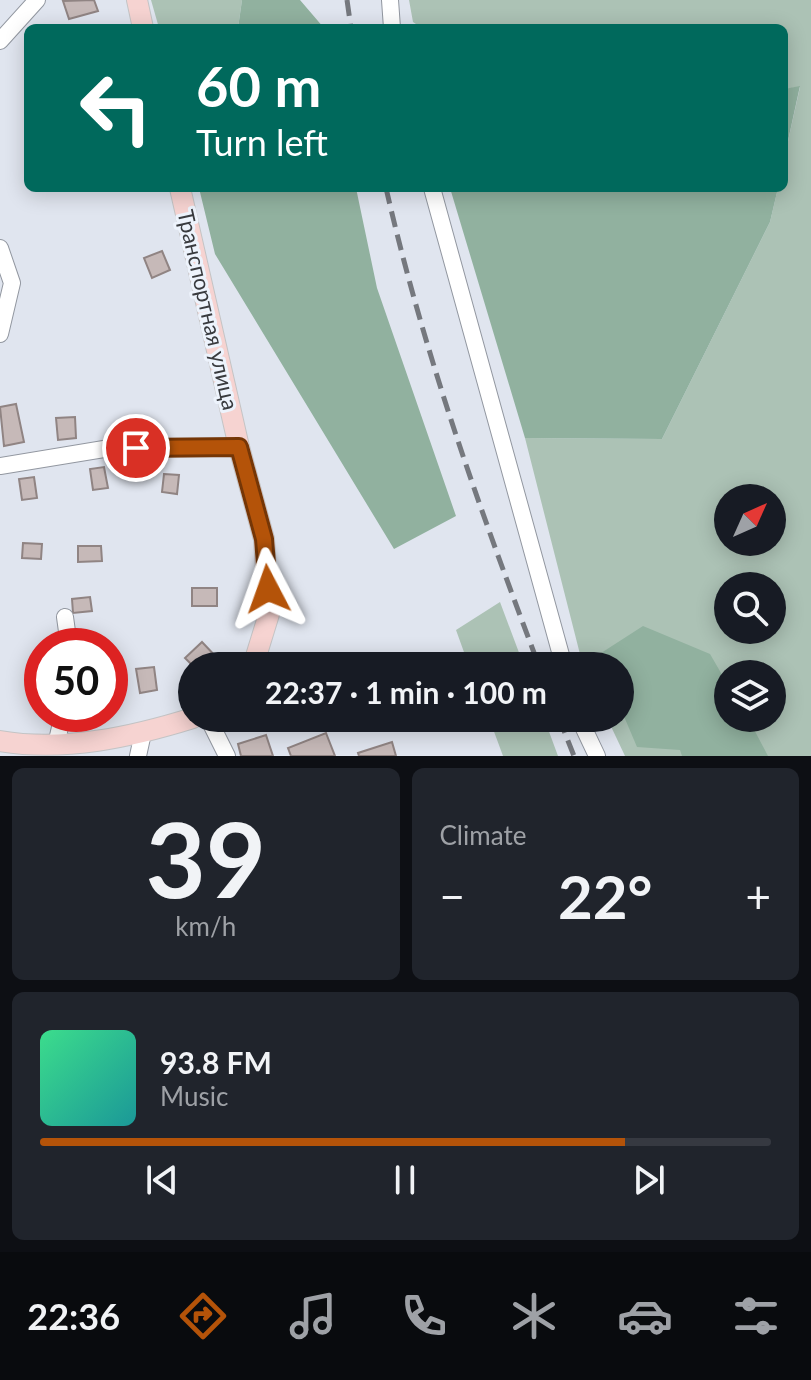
<!DOCTYPE html>
<meta charset="utf-8">
<style>
body{margin:0;font-family:Lato,sans-serif;background:#20242c;color:#f1f3f6;height:100vh;display:flex;flex-direction:column;font-size:30px;white-space:nowrap}
*{box-sizing:border-box;margin:0}
p{font-size:26px;color:#9ea1a6}
.icon{flex:none;width:44px;height:44px;fill:none;stroke:currentColor;stroke-width:2;stroke-linecap:round;stroke-linejoin:round}
.map{position:relative;height:756px;overflow:hidden}
.drawer{display:flex;flex-direction:column;gap:12px;padding:12px;background:#0d0f14;flex:1}
.drawer>*{flex:none}
.top-card{position:absolute;left:24px;top:24px;width:764px;height:168px;border-radius:12px;box-shadow:0 4px 20px #0003;background:#00695c;color:#fff;overflow:hidden}
.needle{width:52px;rotate:45deg}
.tools{position:absolute;left:714px;top:484px;display:grid;gap:16px}
.tools a{display:grid;place-items:center;width:72px;height:72px;border-radius:50%;background:#171b24;box-shadow:0 4px 20px #0003;font-size:40px}
.speed{position:absolute;left:24px;top:628px;display:flex;gap:16px;font-size:40px;font-weight:700;text-align:center}
.speed>*{display:grid;place-content:center;width:104px;height:104px;border-radius:50%;background:#171b24;box-shadow:0 4px 20px #0003;line-height:1}
.speed .limit{border:12px solid #d22;background:#fff;color:#111}
.pin{position:absolute;display:grid;place-items:center;width:68px;height:68px;color:#fff;margin:-34px;border:4px solid #fff;border-radius:50%;box-shadow:0 2px 8px #0007}
.me{position:absolute;width:88px;margin:-44px;rotate:356deg;stroke-linejoin:round;filter:drop-shadow(0 0 6px #0008)}
.turn{display:flex;align-items:center;gap:28px;height:168px;padding:0 40px;font-size:36px}
.turn .icon{width:104px;height:104px;stroke-width:2.5}
.turn b{display:block;font-size:56px;line-height:68px}
.big{font-size:60px;font-weight:700;line-height:1.1}
.drawer .widget{flex:1;display:flex;flex-direction:column;justify-content:center;gap:12px;min-width:0;padding:0 28px;border-radius:12px;background:#20242c}
.drawer .dial{align-items:center;gap:0}
.dial b{font-size:104px;line-height:1}
.song{display:flex;align-items:center;gap:24px}
.cover{width:96px;height:96px;border-radius:12px;background:linear-gradient(135deg,hsl(150 70% 55%),hsl(180 70% 35%))}
.played{height:8px;border-radius:4px;background:linear-gradient(90deg,#b45309 80%,#363941 80%)}
.keys{display:flex;justify-content:space-around;direction:ltr}
.heat{display:flex;justify-content:space-between;align-items:center;font-size:44px;direction:ltr}
.drawer .tiles{flex:1;display:grid;gap:12px;grid-template-columns:1fr 1fr}
.widget:last-child{grid-column:span 2}
.trip{position:absolute;left:178px;top:652px;width:456px;height:80px;border-radius:40px;background:#171b24;box-shadow:0 4px 20px #0003;font-weight:700;line-height:80px;text-align:center}
.tab-bar{display:flex;height:128px;justify-content:space-around;align-items:center;background:#090b0e;color:#9ea1a6}
.tab-bar .icon{width:56px;height:56px}
.tab-bar .current{color:#b45309}
.tab-bar b{font-size:36px;color:#f1f3f6}
.map>svg:first-child{display:block}
.green{fill:#acc2b5;fill-rule:evenodd}
.forest{fill:#91b19f}
.building{fill:#c6b9b8;stroke:#908483;stroke-width:2}
.lines{fill:none;stroke-linecap:round;stroke-linejoin:round}
.minor-casing{stroke:#9297a0;stroke-width:18}
.major-casing{stroke:#c4c4c5;stroke-width:22}
.minor{stroke:#fff;stroke-width:16}
.major{stroke:#f6d3d1;stroke-width:20}
.rail{stroke:#75787e;stroke-width:5;stroke-dasharray:16 8;stroke-linecap:butt}
.route-casing{stroke:#753606;stroke-width:20}
.route{stroke:#b45309;stroke-width:14}
.labels{text-anchor:middle;stroke-width:6;stroke-linejoin:round;paint-order:stroke}
.street-label{font-size:22px;fill:#393b3f;stroke:#edf3fc}
</style>
<div class="map">
<svg width="811" height="756" viewBox="0 0 811 756">
<rect width="100%" height="100%" fill="#e0e5ef"/>
<path class="green" d="M151 0H242L238 28H159Z
M409 0H811V756H625L607 718H620V666H583L525 438 662 439 770 222 778 188H784V159L800 87 784 89V28H422L413 22ZM728 498H772V542H728ZM728 586H772V630H728ZM728 674H772V718H728Z
M500 602 524 666H469L456 630Z
M489 718H544L558 756H503Z"/>
<path class="forest" d="M242 0H300L324 28H238Z
M800 86 784 159V89Z
M199 188H356L377 288 456 516 394 549 215 254Z
M450 188H778L770 222 662 439 525 438Z
M643 626 710 654 728 685V718H748L768 756H682L680 750 637 747 620 707V666H603L598 655Z"/>
<path class="building" d="M94 0 98 11 69 19 63 1Z
M162 251 170 270 152 278 144 258Z
M16 404 24 442 4 446 0 407Z
M75 417 76 438 58 440 56 418Z
M104 467 108 488 93 490 90 469Z
M164 474 179 475 177 494 162 492Z
M34 477 37 498 22 500 19 479Z
M23 543 42 544 41 559 22 558Z
M78 546H101L102 561 78 562Z
M192 588H217V606H192Z
M90 597 92 611 73 613 72 599Z
M202 642 220 661 215 666H193L185 658Z
M37 656 42 658V686L27 678Z
M154 667 157 690 140 693 136 669Z
M326 733 335 756H291L288 748Z
M266 735 273 756H241L238 744Z
M392 742 396 756H359L358 753Z"/>
<g class="lines">
<g class="minor-casing">
<path id="minor" d="M390 0 392 28
M0 41 37 0
M432 188 564 666
M0 248 12 283 0 334
M0 466 110 448 239 447
M65 617 69 646
M208 718 227 756
M579 718 597 756
M56 745 63 714
M138 756 143 733"/>
</g>
<g class="major-casing">
<path id="major" d="M137 0 143 28
M180 188 239 447 264 539 269 614 253 666
M0 741C64 752 132 737 193 718"/>
</g>
<use href="#minor" class="minor"/>
<use href="#major" class="major"/>
<path class="rail" d="M347 0 351 28
M386 188C424 354 479 507 539 666
M559 718 574 756"/>
</g>
<g class="lines">
<g class="route-casing">
<path id="route" d="M136 448 239 447 264 539 268 589"/>
</g>
<use href="#route" class="route"/>
</g>
<g class="labels">
<g class="street-label">
<text transform="translate(208 310) rotate(77)" y="8">Транспортная улица</text>
</g>
</g>
</svg>
<div class="tools">
<a><svg class="needle" viewBox="-14 -14 28 28"><path d="M0-13l5 13h-10z" fill="#e53935"/><path d="M0 13l5-13h-10z" fill="#9ea1a6"/></svg></a>
<a><svg class="icon" aria-label="search" viewBox="0 0 24 24"><circle cx="10" cy="10" r="6"/><path d="M15 15l6 6"/></svg></a>
<a><svg class="icon" aria-label="layers" viewBox="0 0 24 24"><path d="M12 4l9 5-9 5-9-5zM3 14l9 5 9-5"/></svg></a>
</div>
<div class="speed"><div class="limit">50</div></div>
<div class="pin" style="left:136px;top:448px;background:#d93025"><svg class="icon" aria-label="arrive" viewBox="0 0 24 24"><path d="M6 21V4h12l-3 4 3 4H6"/></svg></div>
<svg class="me" style="left:268px;top:589px" viewBox="-20 -20 40 40"><path d="M0-17L14 15 0 8-14 15z" fill="#b45309" stroke="#fff" stroke-width="4"/></svg>
<div class="trip">22:37 · 1 min · 100 m</div>
<div class="top-card">
<div class="turn"><svg class="icon" aria-label="left" viewBox="0 0 24 24"><path d="M17 20v-9H6M10 6l-5 5 5 5"/></svg><div><b>60 m</b>Turn left</div></div>
</div>
</div>
<section class="drawer">
<div class="tiles">
<div class="widget dial"><b>39</b><p>km/h</p></div>
<div class="widget"><p>Climate</p>
<div class="heat"><a>−</a><b class="big">22°</b><a>+</a></div>
</div>
<div class="widget">
<div class="song"><i class="cover"></i><div><b>93.8 FM</b><p>Music</p></div></div>
<div class="played"></div>
<div class="keys"><svg class="icon" aria-label="previous" viewBox="0 0 24 24"><path d="M18 5L8 12l10 7zM5 5v14"/></svg><svg class="icon" aria-label="pause" viewBox="0 0 24 24"><path d="M8 5v14M16 5v14"/></svg><svg class="icon" aria-label="next" viewBox="0 0 24 24"><path d="M6 5l10 7-10 7zM19 5v14"/></svg></div>
</div>
</div>
</section>
<nav class="tab-bar">
<b>22:36</b>
<svg class="icon current" aria-label="directions" viewBox="0 0 24 24"><path d="M12 3l9 9-9 9-9-9zM9 14v-3h6M13 9l2 2-2 2"/></svg>
<svg class="icon" aria-label="music" viewBox="0 0 24 24"><path d="M9 18V5l10-2v13"/><circle cx="6" cy="18" r="3"/><circle cx="16" cy="16" r="3"/></svg>
<svg class="icon" aria-label="phone" viewBox="0 0 24 24"><path d="M5 4h4l2 5-3 2q2 4 5 5l2-3 5 2v4C11 20 4 13 5 4z"/></svg>
<svg class="icon" aria-label="climate" viewBox="0 0 24 24"><path d="M12 3v18M4 7l16 10M4 17L20 7"/></svg>
<svg class="icon" aria-label="car" viewBox="0 0 24 24"><path d="M5 17H2v-5l4-1 3-4h7l3 4 3 1v5h-3M9 17h6M6 11h13"/><circle cx="7" cy="17" r="2"/><circle cx="17" cy="17" r="2"/></svg>
<svg class="icon" aria-label="filters" viewBox="0 0 24 24"><path d="M4 7h16M4 17h16"/><circle cx="9" cy="7" r="2"/><circle cx="15" cy="17" r="2"/></svg>
</nav>
